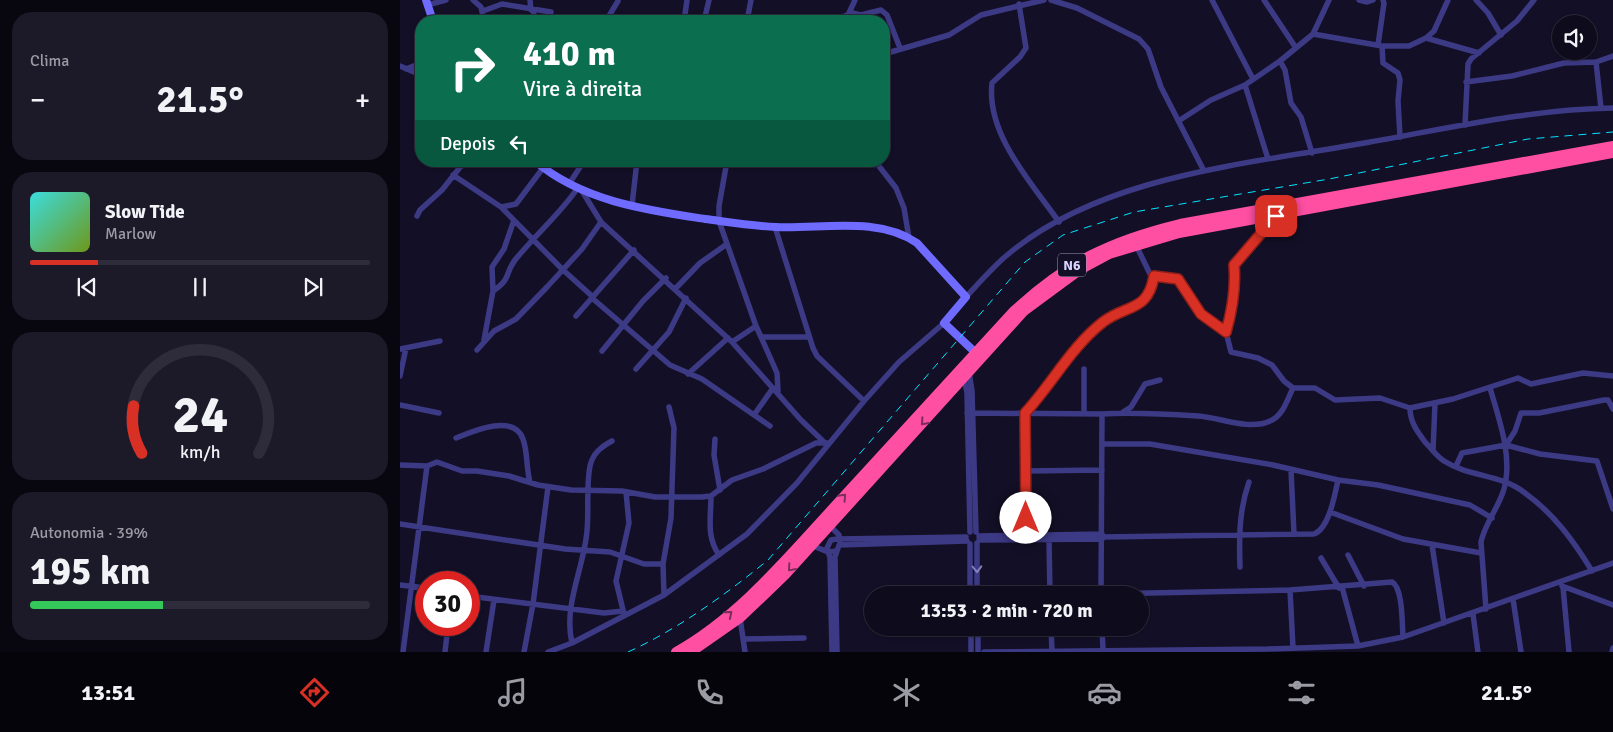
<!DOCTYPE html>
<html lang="pt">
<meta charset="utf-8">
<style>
body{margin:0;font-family:Signika,sans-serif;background:#1c1929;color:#f1f3f6;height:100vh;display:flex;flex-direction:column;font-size:19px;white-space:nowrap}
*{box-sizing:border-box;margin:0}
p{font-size:16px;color:#9b9ba3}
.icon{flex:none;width:28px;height:28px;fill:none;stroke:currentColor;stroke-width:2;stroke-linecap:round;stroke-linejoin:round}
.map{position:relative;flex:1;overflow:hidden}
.panel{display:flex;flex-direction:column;gap:12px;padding:12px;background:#08060f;width:400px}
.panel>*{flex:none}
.hud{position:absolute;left:15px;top:15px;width:475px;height:152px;border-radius:20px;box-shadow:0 1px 4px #0004,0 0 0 1px #2e2b3b;background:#0b6e4f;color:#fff;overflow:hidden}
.tools{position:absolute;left:1152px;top:15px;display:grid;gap:10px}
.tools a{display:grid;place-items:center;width:45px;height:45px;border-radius:50%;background:#0e0b1c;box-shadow:0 1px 4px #0004,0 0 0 1px #2e2b3b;font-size:25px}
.speed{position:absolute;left:15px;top:571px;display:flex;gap:10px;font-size:25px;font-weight:700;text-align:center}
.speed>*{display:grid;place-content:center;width:65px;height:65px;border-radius:50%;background:#0e0b1c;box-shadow:0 1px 4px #0004,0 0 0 1px #2e2b3b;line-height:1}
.speed .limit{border:8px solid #d22;background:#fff;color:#111}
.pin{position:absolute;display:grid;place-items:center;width:42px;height:42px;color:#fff;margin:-21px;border-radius:10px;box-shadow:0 2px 8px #0006}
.me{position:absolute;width:55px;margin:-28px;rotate:0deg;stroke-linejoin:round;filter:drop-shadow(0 0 4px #0008)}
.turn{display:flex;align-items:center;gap:18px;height:105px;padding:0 25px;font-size:22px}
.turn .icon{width:65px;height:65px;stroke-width:2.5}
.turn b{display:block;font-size:35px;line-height:42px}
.then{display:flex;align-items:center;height:48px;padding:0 25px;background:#0003;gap:10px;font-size:19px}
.big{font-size:38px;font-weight:700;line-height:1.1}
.panel .tile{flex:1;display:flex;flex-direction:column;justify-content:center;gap:8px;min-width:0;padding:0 18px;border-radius:20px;background:#1c1929}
.panel .dial{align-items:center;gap:0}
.dial svg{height:130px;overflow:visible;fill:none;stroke:#2e2b3b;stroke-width:7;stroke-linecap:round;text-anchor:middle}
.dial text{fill:#f1f3f6;stroke:none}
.song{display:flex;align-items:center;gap:15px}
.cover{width:60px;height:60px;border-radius:8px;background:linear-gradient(135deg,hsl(180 70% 55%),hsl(80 70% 35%))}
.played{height:5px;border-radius:2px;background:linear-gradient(90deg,#d93025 20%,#2e2b3b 20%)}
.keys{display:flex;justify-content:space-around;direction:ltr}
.heat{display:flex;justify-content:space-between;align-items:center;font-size:28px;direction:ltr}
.charge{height:8px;border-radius:4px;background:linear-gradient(90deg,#34c759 39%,#2e2b3b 0)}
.trip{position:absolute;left:464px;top:586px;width:285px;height:50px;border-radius:25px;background:#0e0b1c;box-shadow:0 1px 4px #0004,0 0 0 1px #2e2b3b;font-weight:700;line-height:50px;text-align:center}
.tab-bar{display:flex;height:80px;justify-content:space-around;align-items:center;background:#06040b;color:#9b9ba3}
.tab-bar .icon{width:35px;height:35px}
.tab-bar .selected{color:#d93025}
.tab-bar b{font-size:22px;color:#f1f3f6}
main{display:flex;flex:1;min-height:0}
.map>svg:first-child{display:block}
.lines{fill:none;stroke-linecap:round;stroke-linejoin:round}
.street{stroke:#3d3a85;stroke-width:5.5}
.secondary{stroke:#6f6bff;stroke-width:8}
.highway{stroke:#ff4fa3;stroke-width:10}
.rail{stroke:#00e5ff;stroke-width:1;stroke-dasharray:8 6;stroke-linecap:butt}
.oneway{stroke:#7d2c5e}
.oneway2{stroke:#837fbc}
.route-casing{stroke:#8d1f18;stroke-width:12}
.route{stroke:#d93025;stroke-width:9}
.labels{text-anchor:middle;stroke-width:5;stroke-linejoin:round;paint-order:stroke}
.shield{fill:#130f26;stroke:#9e99be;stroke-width:1}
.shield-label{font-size:14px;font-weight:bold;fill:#d9d4ff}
</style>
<main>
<section class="panel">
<div class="tile"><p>Clima</p>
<div class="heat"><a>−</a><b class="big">21.5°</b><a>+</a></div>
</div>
<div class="tile">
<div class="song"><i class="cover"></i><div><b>Slow Tide</b><p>Marlow</p></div></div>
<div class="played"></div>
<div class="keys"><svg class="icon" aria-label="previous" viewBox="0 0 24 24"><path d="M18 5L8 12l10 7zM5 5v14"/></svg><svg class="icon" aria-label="pause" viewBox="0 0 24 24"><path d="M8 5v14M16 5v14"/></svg><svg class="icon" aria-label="next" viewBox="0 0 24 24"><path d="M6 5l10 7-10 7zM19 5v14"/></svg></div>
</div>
<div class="tile dial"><svg viewBox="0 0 100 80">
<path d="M14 69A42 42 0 1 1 86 69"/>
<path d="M14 69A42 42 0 0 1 9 40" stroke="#d93025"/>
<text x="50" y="56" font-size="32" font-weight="700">24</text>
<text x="50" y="72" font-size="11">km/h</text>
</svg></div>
<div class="tile"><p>Autonomia · 39%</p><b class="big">195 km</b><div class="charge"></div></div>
</section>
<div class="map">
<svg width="1213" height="652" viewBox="0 0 1213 652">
<rect width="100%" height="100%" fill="#130f26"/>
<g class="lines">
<path class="street" d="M73 0 81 7 84 21
M130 0 131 10
M651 0 677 8 739 39 748 49 761 87 804 171
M812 0 853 79
M864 0 896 48
M959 0 967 2 973 0
M1076 0 1088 13 1101 35
M619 4 626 48 620 57 592 83C586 134 631 182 659 222
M27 5 46 0
M83 11 102 4 151 12
M449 13 455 0
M133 21 134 11
M206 21 218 1
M284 21 287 0
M304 21 309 0
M347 21 351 0
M397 21 442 17 452 13 461 15 481 10 487 15 500 48
M913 34 982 46H1009L1026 38 1034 31 1048 0
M1026 38 1079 53
M978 45 984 3 983 0
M982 46 983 63 998 73 1000 80 998 101 1000 137
M484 54 549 35 581 15 644 0
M880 61 885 70 891 103 901 117 912 153
M1196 62 1201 108
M0 66 21 75
M6 69 21 63
M1066 82 1112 76 1164 63 1196 62 1213 56
M780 120 811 100 845 85
M1065 125 1068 64 1071 59 1117 21 1134 0
M868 159 845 85 880 61 913 34 929 0
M327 161 319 206V221L356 326 361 337H408
M475 161 496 188 504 208 509 238
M53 175 101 207 162 269 193 297
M169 184 184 161
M182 191 201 222 332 342 401 420 424 442
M232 205 237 161
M101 207 116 204 143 168
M17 216 20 210 42 190 61 166 81 161
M375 227 413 348 417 356 464 401
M736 245 750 274 778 279 801 315 826 332 831 352 858 358 872 365 884 381 893 388H915L935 400 980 398 1010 408 1053 399 1118 378 1131 384 1183 373 1213 376
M276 288 300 263 327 244
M93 291C112 278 104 275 115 260 135 235 159 215 177 189
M566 297C579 283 592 268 606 256 702 174 851 164 970 142 1050 128 1132 109 1213 108
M192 298 270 365 302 379 370 426
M176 316 234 250
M826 332 833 300 834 265 876 217
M361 337 377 373 378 391
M84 340 93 291 92 267 104 249 114 220
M332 342 356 326
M0 349 40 341
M77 350 94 331 116 319 147 287 182 249 201 222
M202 351 243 301 266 278
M236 369 269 332 286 298
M684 369V413
M569 372 572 391 576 532
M288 374 328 338
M0 376 6 348
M564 378 567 393 570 532
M0 405 39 413
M1010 408C1010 422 1017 431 1025 442 1031 448 1037 457 1044 461 1069 477 1101 474 1125 493 1154 514 1173 540 1192 571
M723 412 731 407 745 384 760 380
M567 413 702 414 701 595
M702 414C734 412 766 414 798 416 819 417 849 431 870 421 883 416 887 400 893 388
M354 415 373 388
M56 438C73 431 114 413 123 439 128 453 126 468 130 482
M315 439 314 455 320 490
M702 444H750L873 465 938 480 978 485 1070 505 1092 518
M1106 445 1140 454 1197 461 1213 509
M1033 451 1035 403
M0 465 27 466 37 462 62 471H77L109 476 138 485 171 490 222 491 255 497H302L311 496 332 480 363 469 416 443H429
M1056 466 1062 453 1106 445 1115 431 1121 413H1139L1204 400H1208L1213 409
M891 470 894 534
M626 471 625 413C652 384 671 347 703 322 727 304 748 312 754 276
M311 496C311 518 306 536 319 555
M930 512 1003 539 1081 553
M0 524 165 549 210 552 244 564H263
M429 525 439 535 440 542
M626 534V471L702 470
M579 536 702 534
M702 537 914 534C929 529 935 494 938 480
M579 540 702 539
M649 540 650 595
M577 543V595
M570 544V595
M411 545 428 552 430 557 432 652
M1032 545 1044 623
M436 551 428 552 427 548 431 540 437 539 566 537
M948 555 964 586
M921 558 939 588
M840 567C839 538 839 510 849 482
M0 585 26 588
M1162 586 1213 605
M942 587 958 646
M1163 587 1169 652
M890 590 893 648
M701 594 890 590 992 582C1003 588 1002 624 1003 637
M264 595 263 564 271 518 274 428 269 407
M69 596 204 613 223 611
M1113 599 1121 652
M1086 609 1081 542C1085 523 1099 507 1104 489 1113 457 1099 419 1090 388
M224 614 216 581 229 523 226 492
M1073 614 1078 652
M340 618 345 652
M571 628V652
M578 628V652
M651 628 652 651
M702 628 703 650
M344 639 404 638
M172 643C163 605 184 568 187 531 189 510 186 486 190 466 193 453 201 447 212 441
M3 652 27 466
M45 652 48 625
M86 652 94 600
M124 652 133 604 148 487
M148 652 172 643 264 595 347 534 397 483 464 401 499 362 544 323
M437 652 435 557 439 545 567 541
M584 652 868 649 958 646 1003 637 1213 563
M1212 652 1213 648"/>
<path class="secondary" d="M26 0 33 21
M135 161C182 201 246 210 305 219 328 222 353 226 376 227 422 229 478 216 517 243L566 297 544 323 578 355"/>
<path class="highway" d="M276 652C340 616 388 557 437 504 496 440 555 375 614 311 667 262 710 241 780 224L1213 146
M291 652 340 618 385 575 624 311 681 269 709 254 779 233 1213 153"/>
<path class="rail" d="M228 652C278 629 325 595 368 560L625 262 663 235 734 212 929 179 1128 139 1213 132"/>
</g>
<defs><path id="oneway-chevron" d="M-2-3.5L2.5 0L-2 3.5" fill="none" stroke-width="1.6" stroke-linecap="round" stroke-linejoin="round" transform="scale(1.25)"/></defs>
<g class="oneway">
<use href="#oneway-chevron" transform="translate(524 422) rotate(132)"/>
<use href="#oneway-chevron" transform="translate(443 497) rotate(-47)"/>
<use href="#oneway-chevron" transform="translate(391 568) rotate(131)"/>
<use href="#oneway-chevron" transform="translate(329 614) rotate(-40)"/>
</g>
<use class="oneway2" href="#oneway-chevron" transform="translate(577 569) rotate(89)"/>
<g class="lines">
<g class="route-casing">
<path id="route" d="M626 518 625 413C652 384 671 347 703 322 727 304 748 312 754 276L778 279 801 314 826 332C832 311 836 288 834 265L876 216"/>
</g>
<use href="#route" class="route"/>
</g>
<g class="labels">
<rect class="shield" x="658" y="253.5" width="28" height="23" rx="4"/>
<g class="shield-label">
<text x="672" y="270">N6</text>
</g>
</g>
</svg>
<div class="tools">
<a><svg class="icon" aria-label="sound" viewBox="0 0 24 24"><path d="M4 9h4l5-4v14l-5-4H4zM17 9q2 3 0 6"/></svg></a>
</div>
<div class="speed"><div class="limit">30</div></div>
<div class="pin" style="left:876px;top:216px;background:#d93025"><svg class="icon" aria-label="arrive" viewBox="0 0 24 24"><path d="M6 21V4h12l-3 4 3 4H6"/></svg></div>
<svg class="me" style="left:626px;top:518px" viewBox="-20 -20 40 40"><circle r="19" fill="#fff"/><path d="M0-13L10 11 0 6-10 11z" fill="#d93025"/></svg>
<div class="trip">13:53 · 2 min · 720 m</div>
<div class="hud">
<div class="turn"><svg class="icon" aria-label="right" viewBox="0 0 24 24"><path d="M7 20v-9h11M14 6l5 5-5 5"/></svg><div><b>410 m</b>Vire à direita</div></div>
<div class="then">Depois<svg class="icon" aria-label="left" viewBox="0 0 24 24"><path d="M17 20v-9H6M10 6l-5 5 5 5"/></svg></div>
</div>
</div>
</main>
<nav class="tab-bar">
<b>13:51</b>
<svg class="icon selected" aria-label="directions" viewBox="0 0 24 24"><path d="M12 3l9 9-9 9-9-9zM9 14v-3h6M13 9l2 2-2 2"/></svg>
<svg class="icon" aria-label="music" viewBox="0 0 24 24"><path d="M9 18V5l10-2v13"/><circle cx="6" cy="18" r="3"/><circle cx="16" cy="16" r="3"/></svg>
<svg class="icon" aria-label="phone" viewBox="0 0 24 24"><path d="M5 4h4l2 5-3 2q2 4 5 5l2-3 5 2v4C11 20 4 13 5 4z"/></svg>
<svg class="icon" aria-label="climate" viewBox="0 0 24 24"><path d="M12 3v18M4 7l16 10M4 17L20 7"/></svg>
<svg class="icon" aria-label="car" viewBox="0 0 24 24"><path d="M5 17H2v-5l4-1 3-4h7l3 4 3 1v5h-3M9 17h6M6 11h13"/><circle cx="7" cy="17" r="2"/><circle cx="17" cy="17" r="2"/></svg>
<svg class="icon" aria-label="filters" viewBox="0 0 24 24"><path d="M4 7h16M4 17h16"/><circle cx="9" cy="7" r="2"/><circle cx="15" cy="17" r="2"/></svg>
<b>21.5°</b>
</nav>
